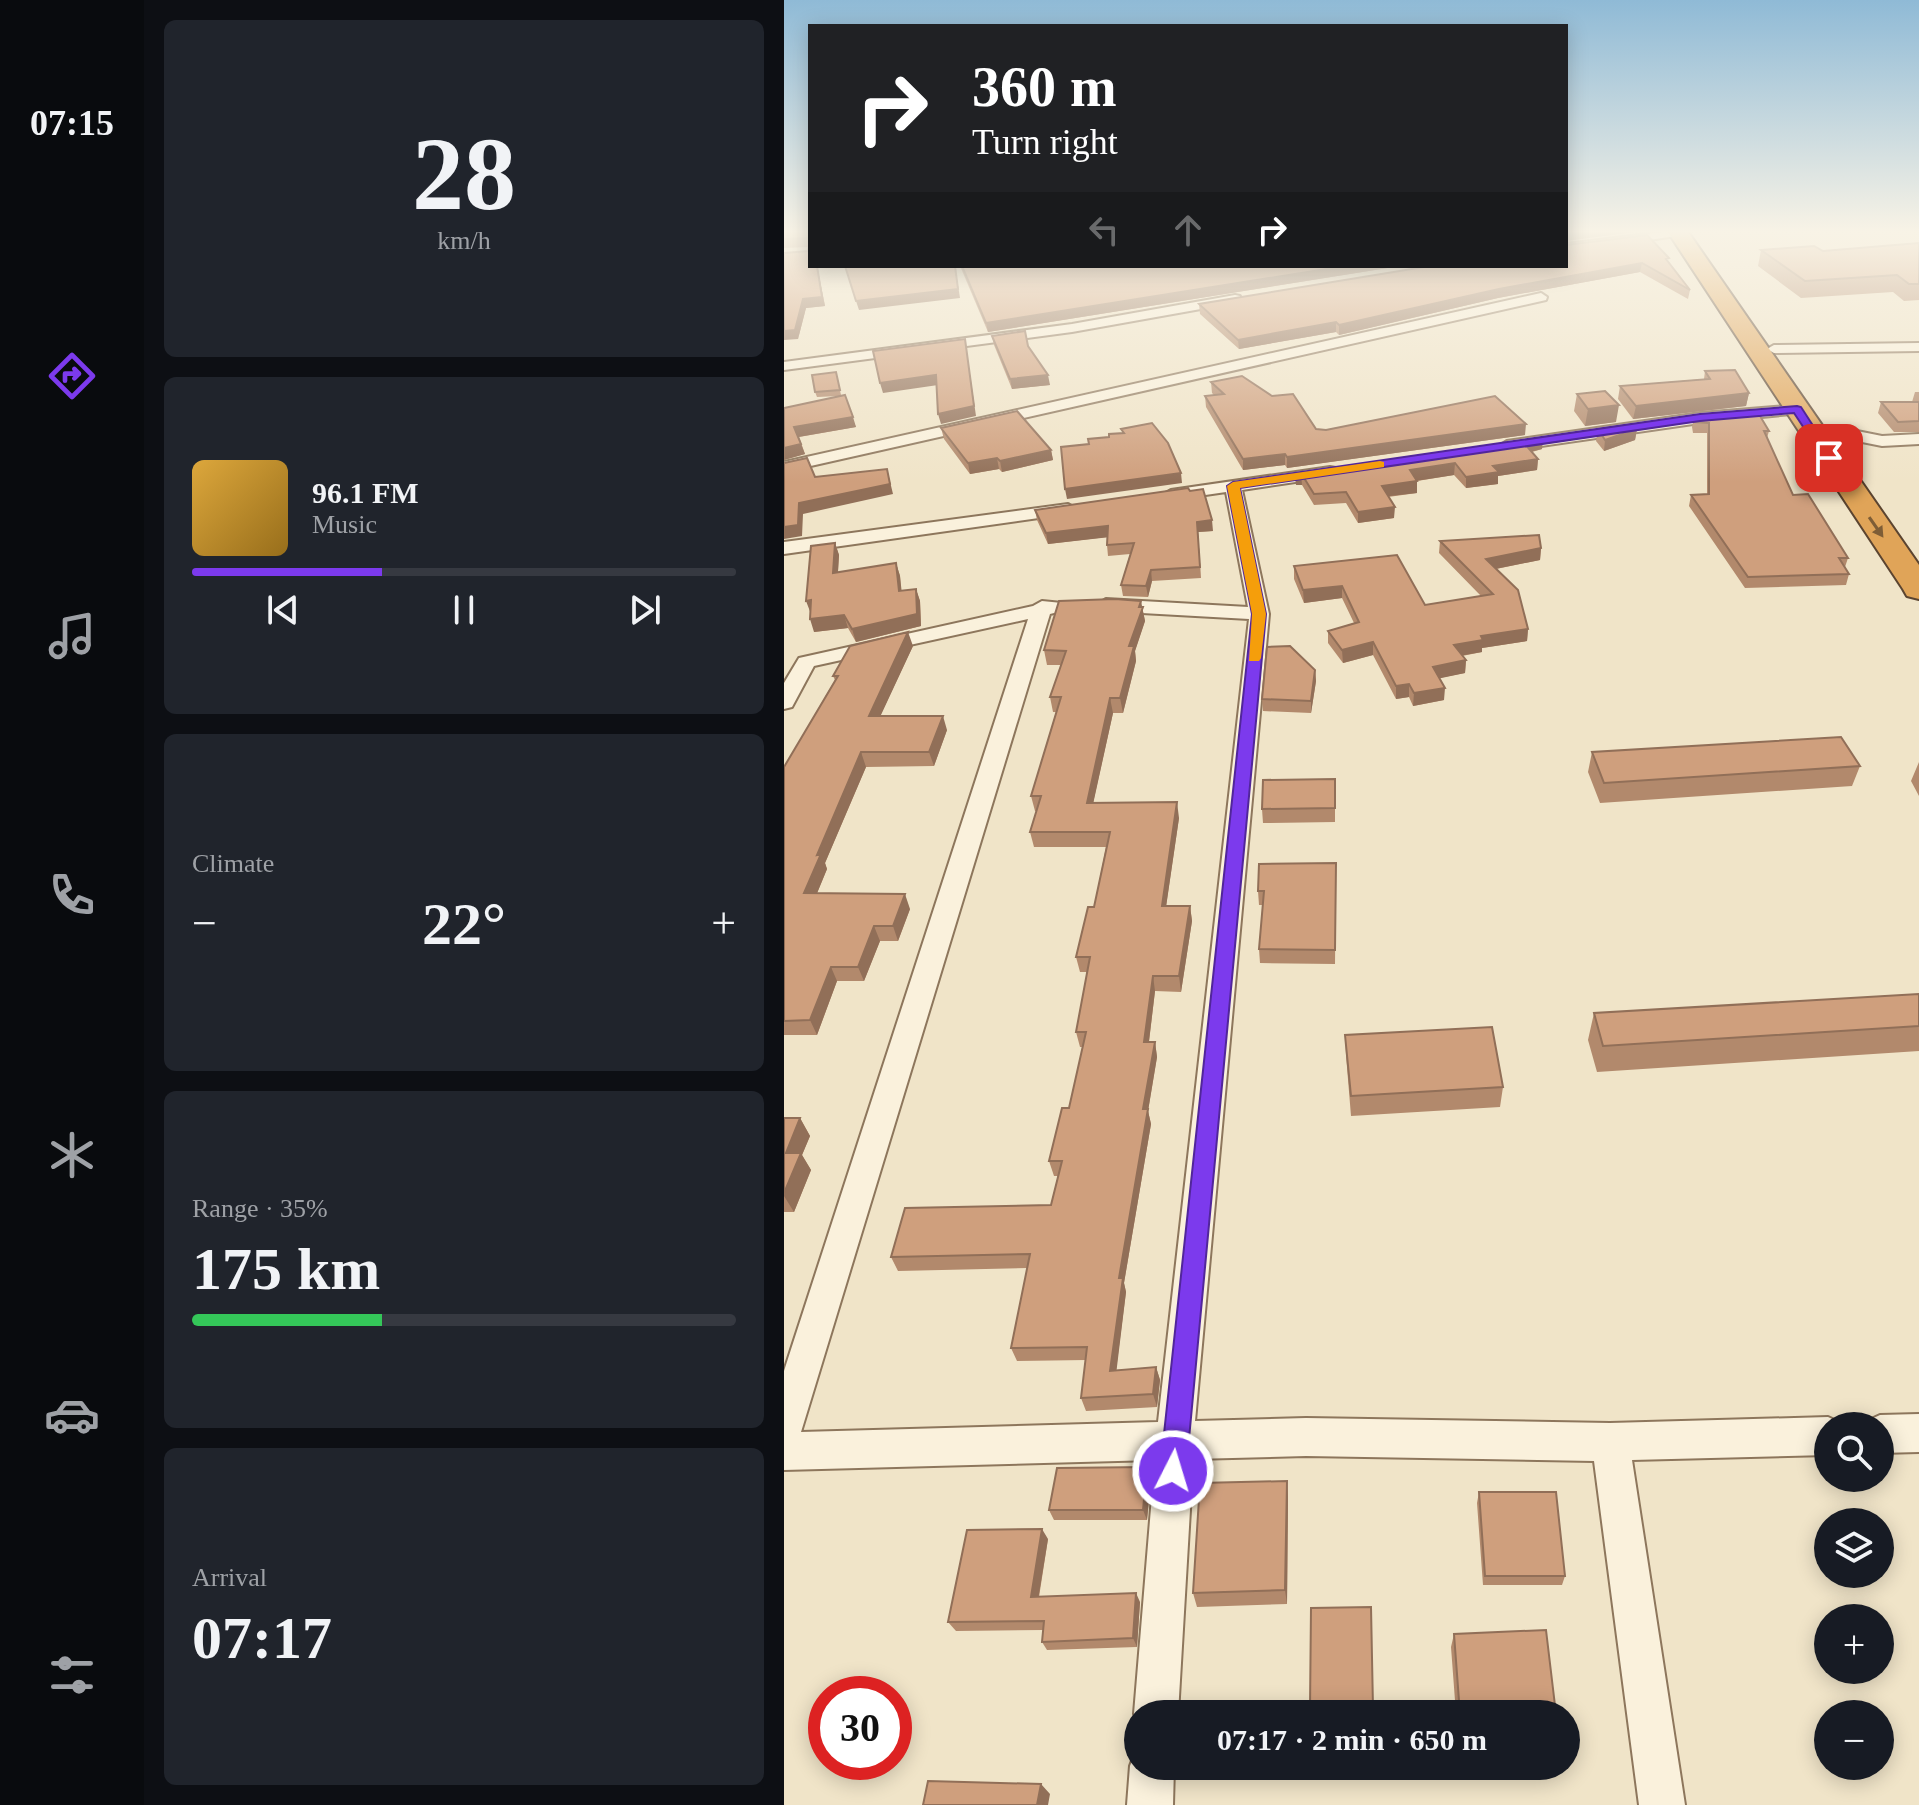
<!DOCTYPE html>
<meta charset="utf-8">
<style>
body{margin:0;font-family:"Times New Roman",serif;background:#20242c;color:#f1f3f6;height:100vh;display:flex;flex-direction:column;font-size:30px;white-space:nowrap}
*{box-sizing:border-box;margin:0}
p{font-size:26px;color:#9ea1a6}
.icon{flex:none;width:44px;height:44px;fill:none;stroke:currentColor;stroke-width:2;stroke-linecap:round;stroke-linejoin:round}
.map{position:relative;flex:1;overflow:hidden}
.details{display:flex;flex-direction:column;gap:20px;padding:20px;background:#0d0f14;width:640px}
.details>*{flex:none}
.banner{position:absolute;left:24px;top:24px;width:760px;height:244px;border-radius:0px;box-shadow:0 4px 20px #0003;background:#202124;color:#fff;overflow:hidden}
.tools{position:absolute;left:1030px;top:1412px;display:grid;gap:16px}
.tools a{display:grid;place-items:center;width:80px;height:80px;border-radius:50%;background:#171b24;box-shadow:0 4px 20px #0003;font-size:40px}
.speed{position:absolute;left:24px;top:1676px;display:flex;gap:16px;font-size:40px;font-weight:700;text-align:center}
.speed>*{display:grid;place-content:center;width:104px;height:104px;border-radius:50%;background:#171b24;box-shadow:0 4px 20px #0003;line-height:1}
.speed .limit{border:12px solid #d22;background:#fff;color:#111}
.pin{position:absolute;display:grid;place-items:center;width:68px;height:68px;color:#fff;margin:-34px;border-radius:16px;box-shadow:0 4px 12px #0006}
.me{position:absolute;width:88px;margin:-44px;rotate:5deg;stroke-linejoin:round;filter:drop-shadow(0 0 6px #0008)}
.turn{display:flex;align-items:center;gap:28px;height:168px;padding:0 32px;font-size:36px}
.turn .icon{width:104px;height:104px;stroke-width:2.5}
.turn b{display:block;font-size:56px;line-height:68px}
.lanes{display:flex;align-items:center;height:76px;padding:0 32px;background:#0003;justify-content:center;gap:40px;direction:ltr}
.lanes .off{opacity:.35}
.big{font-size:60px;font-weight:700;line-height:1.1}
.details .tile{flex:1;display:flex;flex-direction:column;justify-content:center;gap:12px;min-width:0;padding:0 28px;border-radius:12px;background:#20242c}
.details .dial{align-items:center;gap:0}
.dial b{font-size:104px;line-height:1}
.song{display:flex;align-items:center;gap:24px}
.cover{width:96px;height:96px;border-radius:12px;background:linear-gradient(135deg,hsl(40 70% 55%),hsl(40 70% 35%))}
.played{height:8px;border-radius:4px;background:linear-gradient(90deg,#7c3aed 35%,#363941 35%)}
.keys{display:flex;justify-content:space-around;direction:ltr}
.heat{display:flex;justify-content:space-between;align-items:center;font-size:44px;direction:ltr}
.charge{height:12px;border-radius:6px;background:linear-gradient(90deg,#34c759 35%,#363941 0)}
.trip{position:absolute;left:340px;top:1700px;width:456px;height:80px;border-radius:40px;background:#171b24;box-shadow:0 4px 20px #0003;font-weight:700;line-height:80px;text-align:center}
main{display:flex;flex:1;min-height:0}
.tabs{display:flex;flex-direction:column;width:144px;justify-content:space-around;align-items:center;background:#090b0e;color:#9ea1a6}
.tabs .icon{width:56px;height:56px}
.tabs .current{color:#7c3aed}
.tabs b{font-size:36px;color:#f1f3f6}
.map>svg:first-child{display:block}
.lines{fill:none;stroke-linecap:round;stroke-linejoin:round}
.street-casing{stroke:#8d765c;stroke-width:4}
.highway-casing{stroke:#5b4430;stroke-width:4}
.street{fill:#faf1dc;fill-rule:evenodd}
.highway{fill:#e0a458;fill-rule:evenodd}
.wall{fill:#b2896c}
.shaded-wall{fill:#916f58}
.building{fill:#cf9f7d;stroke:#916f58;stroke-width:2}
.oneway{fill:#7e5d36}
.route{fill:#7c3aed;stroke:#51269a;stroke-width:2}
.slow{fill:#f59e0b}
</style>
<main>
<nav class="tabs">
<b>07:15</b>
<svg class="icon current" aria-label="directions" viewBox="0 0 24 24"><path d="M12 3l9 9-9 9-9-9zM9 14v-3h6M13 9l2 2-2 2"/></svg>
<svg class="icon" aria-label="music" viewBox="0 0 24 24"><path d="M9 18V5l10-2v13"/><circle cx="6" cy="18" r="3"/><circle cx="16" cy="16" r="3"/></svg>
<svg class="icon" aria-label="phone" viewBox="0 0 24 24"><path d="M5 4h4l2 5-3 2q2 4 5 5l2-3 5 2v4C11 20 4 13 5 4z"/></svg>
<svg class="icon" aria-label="climate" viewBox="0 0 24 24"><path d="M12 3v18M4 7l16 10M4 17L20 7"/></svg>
<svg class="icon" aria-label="car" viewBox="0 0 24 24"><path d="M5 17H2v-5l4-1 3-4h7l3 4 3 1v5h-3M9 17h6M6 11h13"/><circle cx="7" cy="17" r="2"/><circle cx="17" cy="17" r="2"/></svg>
<svg class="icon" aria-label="filters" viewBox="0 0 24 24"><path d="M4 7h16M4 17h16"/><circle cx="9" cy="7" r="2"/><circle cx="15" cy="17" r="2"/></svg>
</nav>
<section class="details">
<div class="tile dial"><b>28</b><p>km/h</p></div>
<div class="tile">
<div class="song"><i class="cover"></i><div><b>96.1 FM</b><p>Music</p></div></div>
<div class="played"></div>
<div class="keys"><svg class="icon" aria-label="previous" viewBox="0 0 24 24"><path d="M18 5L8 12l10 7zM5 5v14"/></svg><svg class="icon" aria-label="pause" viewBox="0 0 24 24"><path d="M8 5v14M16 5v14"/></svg><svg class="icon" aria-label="next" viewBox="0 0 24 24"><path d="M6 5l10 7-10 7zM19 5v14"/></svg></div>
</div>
<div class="tile"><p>Climate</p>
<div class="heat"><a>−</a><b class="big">22°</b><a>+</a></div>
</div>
<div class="tile"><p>Range · 35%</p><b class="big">175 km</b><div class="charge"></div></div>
<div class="tile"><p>Arrival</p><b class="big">07:17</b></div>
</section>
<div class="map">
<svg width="1135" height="1805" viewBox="0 0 1135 1805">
<rect width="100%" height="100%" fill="#f0e4c8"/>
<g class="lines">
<g class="street-casing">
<path id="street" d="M895 230 901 233 899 235 782 252V244Z
M757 293 763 297 762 300 0 472V462Z
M451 295 456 296V302L288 332 0 370V362L288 324Z
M1135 343V351L990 353 983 349 990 345Z
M1013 405 1021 410 1018 413 916 423 723 451 715 446 723 441 916 413Z
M1048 426 1098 436 1135 434V444L1098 446 1048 436 1027 437 1019 432 1027 427Z
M546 467 552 468 554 472 552 476 458 490 485 614 411 1421 522 1418 826 1423 1044 1417 1057 1423 1059 1426H1044V1455L848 1460 901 1805H855L810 1461 522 1456 409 1459 394 1714H354V1723L350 1714 371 1460 0 1470V1371L244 619 30 666 8 707 0 709V683L15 658 249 606 258 601 278 603 281 607 278 611 266 614 17 1432 374 1422 465 619 322 611 312 605 322 599 464 607 442 492 387 500 378 495 387 490Z
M284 504 293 509 290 513 0 554V542Z
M1135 1414V1452L1096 1453V1426H1081L1083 1421 1096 1415Z
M352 1750 354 1766H390L389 1805H343L346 1766Z"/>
</g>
<g class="highway-casing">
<path id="highway" d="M882 229H902L1135 565V599L1123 596 1119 589Z"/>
</g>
<use href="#street" class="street"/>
<use href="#highway" class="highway"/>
</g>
<path class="wall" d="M0 229H26L41 306 22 308 14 339 24 247 0 248Z
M1135 243V300L1120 301 1109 292 1017 298 974 266 977 250 1039 251Z
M885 262 906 290 904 299 856 272 714 298 555 335 552 332 455 349 416 314 415 304 646 266Z
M176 266H616L204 332Z
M208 336 244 346 266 385 228 389 210 345Z
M921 371 965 393 962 406 849 419 834 399 836 386 920 379Z
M52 372 57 395 72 427 15 437 21 454 0 460V408L56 396 33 397 31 392Z
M427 382 532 429 542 430 741 435 503 468 501 465 459 470 422 407 421 396 430 395 428 393Z
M1131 392H1135V432H1110L1094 413 1097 402H1128Z
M793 394 832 422 801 426 790 411Z
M910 417 985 431 983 438 1009 495 1064 558 1061 567 1065 574 1062 585 961 588 905 506 907 495 923 494V433H909L908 427Z
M157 428 267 450 269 460 218 472 215 469 186 474 160 439Z
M814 429H853L851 440 820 451 812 441Z
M759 438 758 449 748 452 754 459 753 470 714 476V484L682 488 670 475 633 481V493L604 497 610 518 574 523 562 503 530 505 518 485H512L511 474Z
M251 510 429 531 414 532 417 578 368 581 364 597 339 596 337 585 346 554 324 556 323 545V537L264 544 253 520Z
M656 541 757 548 756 560 712 569 744 629 743 641 698 648V652L678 656 682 660 681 673 655 678 660 700 629 706 625 697 612 699 589 655 559 663 544 643V631L570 623 558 598 520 603 510 579V566L641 605 697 596 655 553Z
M51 543 55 555 54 572 112 563 116 576 117 591 132 589 136 601 137 626 72 642 64 628 30 632Z
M358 607 361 621 351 651 352 661 339 713H329L309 803 395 818 382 906H406L408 921 397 992 371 991 365 1042H371L373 1057 364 1111 367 1124 340 1283 342 1292 332 1370 372 1367 376 1380 373 1407 302 1411 297 1398 302 1360 233 1361 227 1348 243 1268 114 1271 107 1257 267 1205 274 1176H270L265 1161 285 1108 299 1047H296L292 1032 303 972H296L292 957 310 907 322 847H250L246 832 252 811H251L247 796 272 712H269L266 697 277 665H263L260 650Z
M129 646 96 716 163 730 150 766 82 767 41 863 43 869 33 893 126 909 114 941H96L80 981H53L33 1035H0V767L51 680 49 676Z
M531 670 532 681 527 713 479 711 478 699Z
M808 752 1076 766 1068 786 816 803 804 772Z
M1135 762V796L1127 781Z
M551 779V822L479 823 478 809Z
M552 863 551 964 476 963 475 949 479 905H475L474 891Z
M1135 994V1051L813 1072 804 1040 810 1013Z
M561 1035 719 1087 716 1107 567 1116 562 1055Z
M0 1118H16L26 1136 18 1155 27 1170 10 1212H0Z
M363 1467 367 1478 363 1520H270L265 1510Z
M503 1481 504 1497 503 1604 413 1607 409 1593Z
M695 1492 781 1576 778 1585H699L693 1503Z
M264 1539 255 1597 356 1602 353 1647 263 1650 258 1642 259 1630 172 1631 164 1622Z
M670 1634 772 1714H672L667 1647Z
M589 1708V1714H526V1709Z"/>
<path class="shaded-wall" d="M809 229H859V231L782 241 783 232Z
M858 263 856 272 714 298 555 335V325L715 289Z
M33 266 41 306 22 308 14 339 0 340V331L19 299Z
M171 266 176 298 75 310 72 301Z
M561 266H616L204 332 202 323Z
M552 322V332L455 349 454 340Z
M181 339 192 416 157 424 154 414Z
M152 375 154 385 99 393 96 383Z
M264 375 266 385 228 389 226 379Z
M965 393 962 406 849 419 852 406Z
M835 405 832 422 801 426 804 409Z
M69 417 72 427 14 437 10 427Z
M742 424 741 435 503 468V457Z
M853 429 851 440 820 451 821 440Z
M759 438 758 449 738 454 740 443Z
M17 444 21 454 0 460V448Z
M267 450 269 460 218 472 216 461Z
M501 454V465L459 470V459Z
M213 458 215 469 186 474 184 463Z
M754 459 753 470 714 476V484L682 488V477L709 466Z
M671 463 670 475 625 482 626 470Z
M103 469 109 494 19 514 18 536 0 539V527L15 503Z
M397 473 398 483 283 499 281 489Z
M517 473 518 485H512L511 474Z
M633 481V493L597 497 598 486Z
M611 507 610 518 574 523V512Z
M428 520 429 531 414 532 417 578 413 522Z
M324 526 326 537 264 544 262 533Z
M51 543 55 555 53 586 49 573Z
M757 548 756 560 701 571 702 559Z
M112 563 116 576 119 604 115 591Z
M367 570 368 581 364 597 362 586Z
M558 586V598L520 603 519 590Z
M132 589 136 601 137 626 72 642 68 629Z
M27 600V614L22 601Z
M357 601 361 621 351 651 352 661 339 713 336 698 345 646Z
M60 615 64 628 30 632 26 619Z
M744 629 743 641 698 648V652L669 657 670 645 697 636Z
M124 632 129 646 90 730 85 716Z
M589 642V655L559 663 558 650Z
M682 660 681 673 648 680 649 667Z
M531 670 532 681 527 713V701Z
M625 684V697L612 699V686Z
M661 688 660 700 629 706 630 693Z
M326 698 329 713 306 818 303 803Z
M159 716 163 730 150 766 145 752Z
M77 752 82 767 41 863 43 869 27 908 20 893 33 855Z
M393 802 395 818 380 921 378 906Z
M121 894 126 909 114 941 109 926Z
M406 906 408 921 397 992 395 976Z
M90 926 96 941 80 981 74 967Z
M47 967 53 981 33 1035 26 1020Z
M369 976 371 991 363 1057 360 1042Z
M371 1042 373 1057 364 1111 367 1124 340 1283 342 1292 331 1383 326 1371 335 1278 359 1109Z
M16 1118 26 1136 18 1155 27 1170 10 1212 0 1196 2 1153Z
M372 1367 376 1380 373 1407 369 1394Z
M363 1467 367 1478 363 1520 359 1510Z
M503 1481 504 1497 503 1604 501 1590Z
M258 1529 264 1539 253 1606 247 1597Z
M352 1593 356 1602 353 1647 349 1638Z
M257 1784 266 1794 264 1805H253Z"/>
<path class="building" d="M0 229H26V266H33L38 297 19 299 11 330 0 331V253L24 251 26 238 0 239Z
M782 229H809L783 232 782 238Z
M863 235 885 258 882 259 906 290 858 263 715 289 555 325 552 322 454 340 415 304 646 266H782V245Z
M1135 243V284H1125L1113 275 1021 281 977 250 1030 246 1039 251Z
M61 266H171L174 289 72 301Z
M178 266H561L202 323Z
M241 331 244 346 264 375 226 379 208 336Z
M181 339 190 406 154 414 152 375 96 383 89 351Z
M951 370 965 393 852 406 836 386 926 379 921 371Z
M52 372 56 390 31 392 28 375Z
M458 376 488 396 509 394 532 429 542 430 711 396 742 424 503 457 501 454 459 459 421 396 440 394 427 382Z
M821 391 835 405 804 409 793 394Z
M61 395 69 417 10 427 17 444 0 448V408Z
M1097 402H1135V421L1114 422Z
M233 411 267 450 216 461 213 458 184 463 157 428Z
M973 411 985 431H980L1009 495 1024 494 1064 558H1055L1065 574 964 577 907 495 925 494V423L911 422 910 417Z
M368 423 384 443 397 473 281 489 277 447 305 444 304 439 325 437V434L340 433 337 429Z
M849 424 853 429 821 440 814 429Z
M759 438 740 443 754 459 709 466 715 472 682 477 671 463 626 470 633 481 598 486 611 507 574 512 562 492 530 494 517 473 511 474Z
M23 458 31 477 103 469 106 484 15 503 14 525 0 527V463Z
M404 488 406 491 419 489 428 520 413 522 416 567 367 570 362 586 337 585 350 543 323 545 324 526 262 533 251 510Z
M755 535 757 548 702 559 734 590 744 629 697 636 699 640 670 645 682 660 649 667 661 688 630 693 625 684 612 686 589 642 558 650 544 631 575 622 558 586 519 590 510 566 613 555 641 605 709 594 656 541Z
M51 543 49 573 112 563 115 591 132 589 133 614 68 629 60 615 26 619 27 600 22 601 27 546Z
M331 599 357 601 355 607H359L345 646H350L336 698H326L303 803 393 802 378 906H406L395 976H369L360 1042H371L359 1109H364L335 1278H339L326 1371 372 1367 369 1394 297 1398 303 1347 227 1348 246 1254 107 1257 121 1208 267 1205 278 1161H265L278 1108H285L302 1032H292L306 957H292L304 907H310L326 832H246L257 796H247L277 697H266L282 651 260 650 275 601Z
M124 632 85 716H159L145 752H77L33 855 37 854 20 893 121 894 109 926H90L74 967H47L26 1020 0 1021V767L54 676H49L66 646Z
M506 646 531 670 527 701 478 699 483 647Z
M1057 737 1076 766 820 783 808 752Z
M551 779V808L478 809 479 780Z
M552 863 551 950 475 949 480 891H474L475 864Z
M1135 994V1026L819 1046 810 1013Z
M708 1027 719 1087 567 1096 561 1035Z
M0 1118H16L2 1153H17L0 1193Z
M363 1467 359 1510H265L273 1468Z
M503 1481 501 1590 409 1593 416 1483Z
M695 1492H772L781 1576H701Z
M258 1529 247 1597 352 1593 349 1638 258 1642 260 1621 164 1622 183 1530Z
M587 1607 589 1708 526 1709 527 1608Z
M762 1630 772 1714H676L670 1634Z
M144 1781 257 1784 253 1805H139Z"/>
<defs><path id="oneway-solid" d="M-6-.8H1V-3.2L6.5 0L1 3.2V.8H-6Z" transform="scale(2)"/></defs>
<use class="oneway" href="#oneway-solid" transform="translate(1092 527) rotate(55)"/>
<linearGradient id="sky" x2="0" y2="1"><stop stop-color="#8fbad6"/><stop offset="0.48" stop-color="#f8f3e6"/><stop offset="1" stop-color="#f8f3e6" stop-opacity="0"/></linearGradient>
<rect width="1135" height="482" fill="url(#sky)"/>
<path class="route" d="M1013 406 1017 407 1050 458 1049 460H1041L1010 413 916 421 456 488 482 614 402 1471 398 1480 389 1484 380 1480 376 1471 468 614 443 486 449 482 916 414Z"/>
<path class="slow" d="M596 461 600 462V467L456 488 482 614 477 658 475 661H465L468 614 443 486 449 482Z"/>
</svg>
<div class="tools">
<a><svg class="icon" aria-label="search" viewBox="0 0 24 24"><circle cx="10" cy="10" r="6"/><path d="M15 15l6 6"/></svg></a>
<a><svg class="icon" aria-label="layers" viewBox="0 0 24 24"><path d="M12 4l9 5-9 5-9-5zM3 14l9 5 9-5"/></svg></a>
<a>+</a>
<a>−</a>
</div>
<div class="speed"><div class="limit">30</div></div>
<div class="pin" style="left:1045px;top:458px;background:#d93025"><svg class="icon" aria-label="arrive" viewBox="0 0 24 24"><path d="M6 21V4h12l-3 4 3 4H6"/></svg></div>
<svg class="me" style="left:389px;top:1471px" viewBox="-20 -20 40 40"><circle r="17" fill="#7c3aed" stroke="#fff" stroke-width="3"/><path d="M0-11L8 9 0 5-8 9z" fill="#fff"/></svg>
<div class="trip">07:17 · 2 min · 650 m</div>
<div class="banner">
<div class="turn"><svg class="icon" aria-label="right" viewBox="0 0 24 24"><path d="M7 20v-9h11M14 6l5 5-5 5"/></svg><div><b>360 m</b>Turn right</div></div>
<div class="lanes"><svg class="icon off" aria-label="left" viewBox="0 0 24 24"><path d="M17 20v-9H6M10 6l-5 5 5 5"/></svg><svg class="icon off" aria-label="ahead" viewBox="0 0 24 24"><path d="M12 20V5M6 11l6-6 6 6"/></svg><svg class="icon" aria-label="right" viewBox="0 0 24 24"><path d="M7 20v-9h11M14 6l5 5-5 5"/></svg></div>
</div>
</div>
</main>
